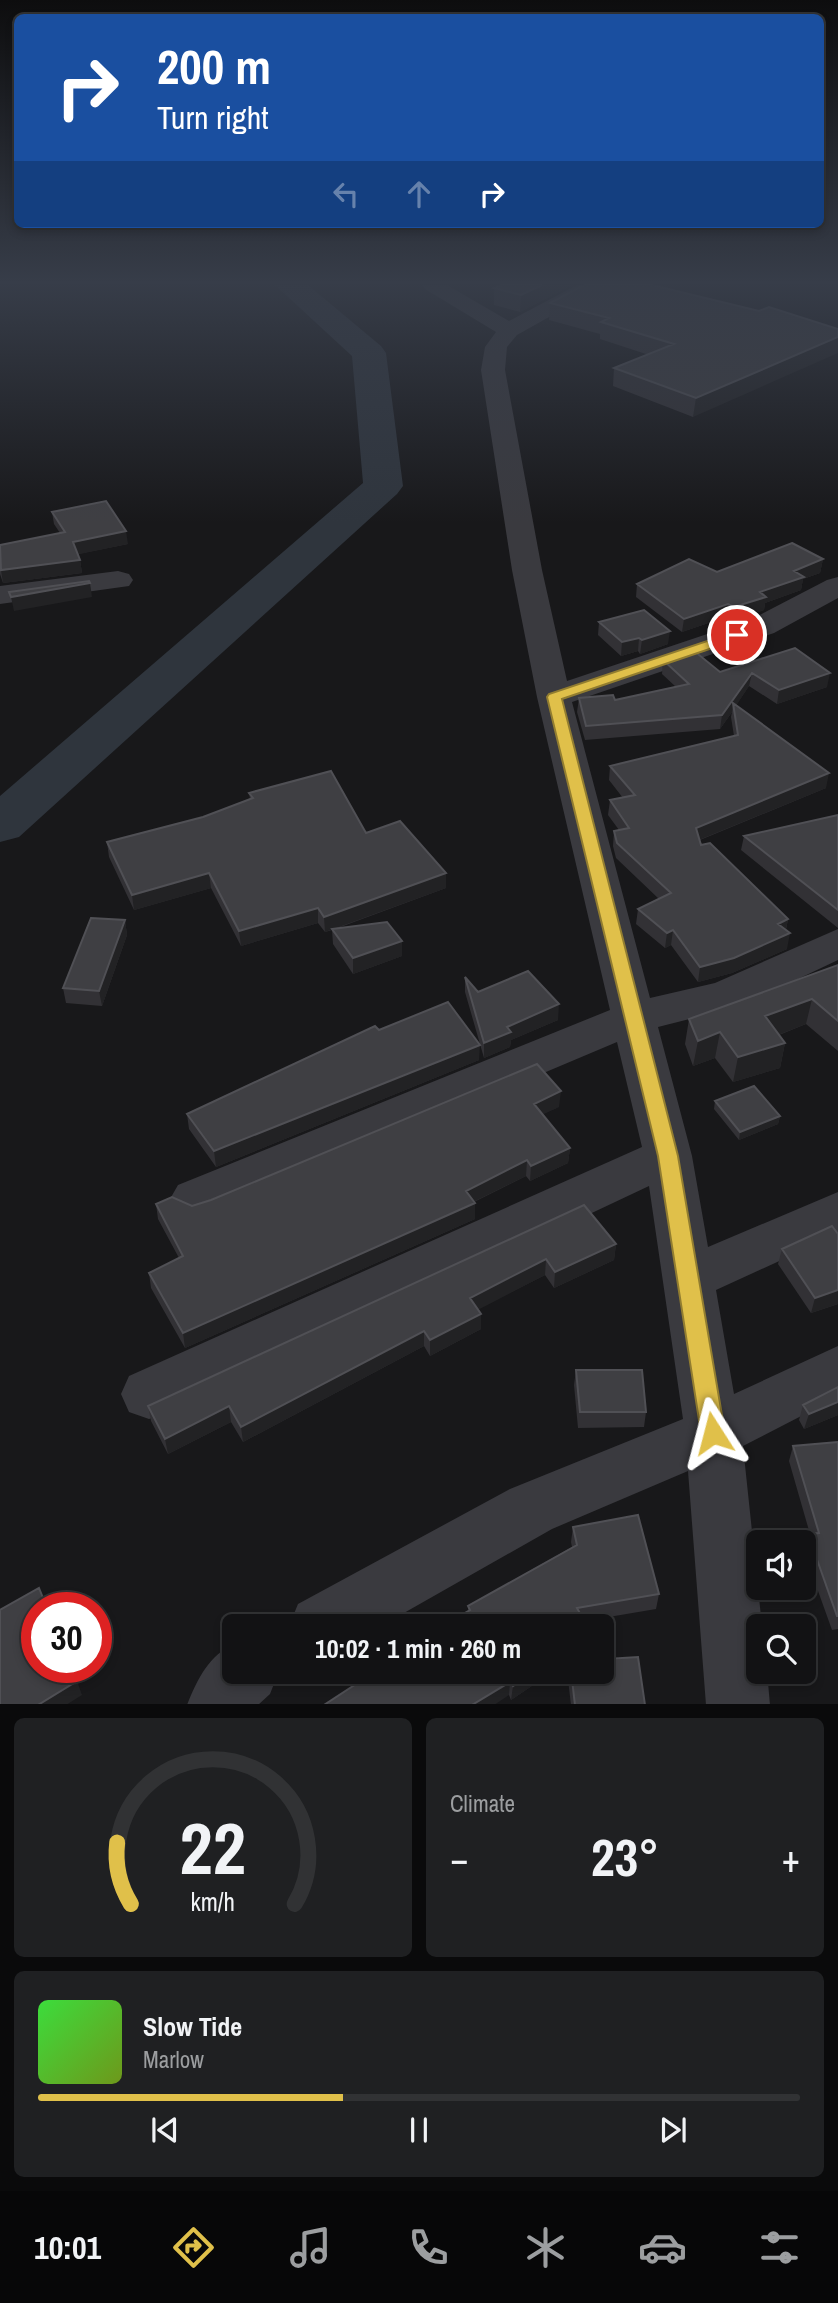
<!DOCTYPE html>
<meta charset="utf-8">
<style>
body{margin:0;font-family:"Archivo Narrow",sans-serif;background:#1f2022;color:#f1f3f6;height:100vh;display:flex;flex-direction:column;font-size:26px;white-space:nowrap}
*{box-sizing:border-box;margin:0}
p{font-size:23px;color:#9c9ea0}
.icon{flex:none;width:38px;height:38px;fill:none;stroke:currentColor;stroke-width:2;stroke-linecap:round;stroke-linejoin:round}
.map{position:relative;height:1704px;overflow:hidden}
.drawer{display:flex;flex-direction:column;gap:14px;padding:14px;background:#0a0a0b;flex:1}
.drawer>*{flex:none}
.guide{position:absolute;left:14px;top:14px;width:810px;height:214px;border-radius:10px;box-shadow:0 4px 10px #0003,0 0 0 2px #313234;background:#1a4fa0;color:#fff;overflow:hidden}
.fabs{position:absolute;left:746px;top:1530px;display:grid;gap:14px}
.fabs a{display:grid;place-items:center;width:70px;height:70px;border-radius:10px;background:#121214;box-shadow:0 4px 10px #0003,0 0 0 2px #313234;font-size:35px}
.speed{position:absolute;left:21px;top:1592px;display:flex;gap:14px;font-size:35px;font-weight:700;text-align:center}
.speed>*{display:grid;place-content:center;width:91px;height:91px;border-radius:50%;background:#121214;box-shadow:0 4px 10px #0003,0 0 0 2px #313234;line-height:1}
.speed .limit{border:10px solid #d22;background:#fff;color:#111}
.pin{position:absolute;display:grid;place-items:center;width:60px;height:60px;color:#fff;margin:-30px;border:4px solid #fff;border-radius:50%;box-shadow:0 2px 7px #0007}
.me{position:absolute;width:77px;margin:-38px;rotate:351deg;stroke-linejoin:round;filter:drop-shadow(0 0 5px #0008)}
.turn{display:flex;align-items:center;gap:24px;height:147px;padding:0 28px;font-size:32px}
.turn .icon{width:91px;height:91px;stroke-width:2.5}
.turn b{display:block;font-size:49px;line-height:60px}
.lanes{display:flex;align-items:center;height:66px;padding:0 28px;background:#0003;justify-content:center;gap:35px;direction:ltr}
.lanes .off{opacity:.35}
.big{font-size:52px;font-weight:700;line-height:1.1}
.drawer .widget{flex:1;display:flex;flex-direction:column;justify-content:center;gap:10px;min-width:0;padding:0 24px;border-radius:10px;background:#1f2022}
.drawer .dial{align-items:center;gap:0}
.dial svg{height:182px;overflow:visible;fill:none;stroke:#313234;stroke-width:7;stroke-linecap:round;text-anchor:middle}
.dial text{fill:#f1f3f6;stroke:none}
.song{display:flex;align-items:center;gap:21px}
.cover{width:84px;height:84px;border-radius:10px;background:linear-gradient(135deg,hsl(120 70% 55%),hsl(80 70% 35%))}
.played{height:7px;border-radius:4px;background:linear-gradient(90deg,#e0c04a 40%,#313234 40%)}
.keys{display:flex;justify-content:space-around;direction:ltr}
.heat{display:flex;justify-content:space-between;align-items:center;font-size:38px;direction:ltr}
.drawer .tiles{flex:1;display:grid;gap:14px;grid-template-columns:1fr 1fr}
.widget:last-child{grid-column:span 2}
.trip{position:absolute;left:222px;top:1614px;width:392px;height:70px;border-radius:10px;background:#121214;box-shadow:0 4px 10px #0003,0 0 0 2px #313234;font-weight:700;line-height:70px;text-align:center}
.tabs{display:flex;height:112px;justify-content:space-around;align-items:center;background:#070708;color:#9c9ea0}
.tabs .icon{width:49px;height:49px}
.tabs .on{color:#e0c04a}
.tabs b{font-size:32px;color:#f1f3f6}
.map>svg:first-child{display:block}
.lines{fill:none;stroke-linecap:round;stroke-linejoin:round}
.river{fill:#2f353d;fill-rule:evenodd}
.minor{fill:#3a3a3f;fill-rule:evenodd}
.wall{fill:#323135}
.shaded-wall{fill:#222224}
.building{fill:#3f3f43;stroke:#505055;stroke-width:2}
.route{fill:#e0c04a;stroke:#927d30;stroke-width:2}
</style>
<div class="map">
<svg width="838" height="1705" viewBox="0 0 838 1705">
<rect width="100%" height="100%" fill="#18181a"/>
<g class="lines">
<path class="river" d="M275 285H308L381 346 386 353 403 486 397 494 19 837 0 842V796L363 483 352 356Z"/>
<path class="minor" d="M422 285H447L509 321 577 285H602L599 289 517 335 507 347 505 370 542 570 567 681 752 619 827 580 838 577V598L774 633 572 702 650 998 715 983 838 929V960L741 1006 658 1027 692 1156 708 1247 838 1192V1234L716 1290 734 1394 838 1346V1397L743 1446 762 1626H758V1671H767L770 1705H706L688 1471 552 1529 381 1626H289L298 1604 510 1489 683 1419 649 1186 169 1412 149 1419 129 1412 121 1394 129 1376 642 1147 617 1042 212 1213 195 1219 178 1213 170 1199 178 1185 610 1010 537 697 512 570 481 370 485 347 496 332 425 289Z
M118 571 129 574 133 580 129 586 0 604V586Z
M234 1644V1671H279L270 1694 258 1705H187C197 1680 209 1655 234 1644Z"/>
</g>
<path class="wall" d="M501 285H572L520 312 494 305V288Z
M550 303 759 311 693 417 613 386 614 368 649 355 600 339V334L549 320Z
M52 512 128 544 78 554 80 560 82 573 3 583 0 574V545L60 533 54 524Z
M823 559 820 573 803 579 801 590 765 603 764 610 732 621 726 617 682 632 636 597 637 584 717 572Z
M599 622 668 644 640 654 638 651 621 656 598 635Z
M795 648 827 687 777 704 749 686 736 705 826 788 700 840 701 845 788 919 786 930 787 949 732 973 698 982 671 945 665 948 636 924 638 909 659 899 616 858 613 846 614 831 619 830 608 815 610 800 623 798 609 780 610 766 734 736 731 717 732 712 720 729 585 740 577 712 579 698 615 700 676 687 662 674 663 660 720 672Z
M249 793 366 833 446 873V888L335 929 402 941V956L353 974 333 944 332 930 325 932 318 923 241 946 211 888 134 910 109 857 107 842 203 817 250 799Z
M838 815V928L741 850 744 836Z
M125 920 127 935 102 1006 66 1003 63 988Z
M838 965V1051L806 1024 779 1035 785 1043 780 1068 733 1082 715 1058 693 1066 685 1044 689 1019Z
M465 977 478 992 558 1020 511 1040 510 1047 484 1058 465 992Z
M379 1030 479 1060 216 1167 189 1129 187 1114Z
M715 1101 780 1116 778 1124 739 1140 714 1109Z
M559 1107 542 1114 570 1148 568 1163 530 1181 526 1176 474 1202 475 1203V1219L185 1348 151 1288 149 1273 179 1258 158 1219 156 1204 192 1206Z
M584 1205 616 1244 614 1260 554 1288 545 1275 478 1309 481 1314V1329L430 1356 424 1346 243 1442 231 1422 168 1454 151 1421 148 1406Z
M838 1234V1304L811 1313 778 1264 782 1249Z
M576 1370 646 1412 644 1427 578 1428 574 1385Z
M838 1387V1415L804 1429 799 1420 803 1405Z
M838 1442V1629L832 1630 803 1549 808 1534H810L789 1461 793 1446Z
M573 1527 659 1594 656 1609 585 1621 468 1611V1606L572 1547 571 1542Z
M606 1659 645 1705H571L567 1671H602Z
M554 1671 511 1700 509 1695 324 1705Z"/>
<path class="shaded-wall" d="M542 285H572L520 312 521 295Z
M838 337V353L693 417 696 398Z
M126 531 128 544 75 555 73 542Z
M823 559 820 573 803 579 801 590 765 603 764 610 732 621 734 607 794 571Z
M80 560 82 573 3 583 1 570Z
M90 583 92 597 14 611 11 597Z
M728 604 726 617 682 632 684 619Z
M670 631 668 644 640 654 642 640Z
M639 638 638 651 621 656 622 642Z
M752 673 749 686 734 709 733 703 732 712 720 729 722 715Z
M830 673 827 687 777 704 779 690Z
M829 773 826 788 694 842 696 828Z
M209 873 211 888 134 910 132 895Z
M446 873V888L325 932 324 917Z
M318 908V923L241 946 239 931Z
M788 919 785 934 778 924Z
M125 920 127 935 102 1006 99 991Z
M673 930 671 945 665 948 667 933Z
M790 933 787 949 732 973 698 982 700 967Z
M402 941V956L353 974V958Z
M812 999 806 1024 760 1042 765 1016Z
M559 1004 558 1020 511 1040 510 1047 484 1058V1043L507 1027Z
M720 1032 715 1058 693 1066 698 1041Z
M785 1043 780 1068 733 1082 738 1057Z
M480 1045 479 1060 216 1167 214 1151Z
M561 1091 559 1107 533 1119 534 1104Z
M780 1116 778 1124 739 1140 740 1132Z
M570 1148 568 1163 530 1181 531 1166Z
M527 1160 526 1176 465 1206 466 1191Z
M475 1203V1219L185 1348 183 1333Z
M616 1244 614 1260 554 1288 555 1272Z
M546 1259 545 1275 470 1314V1298Z
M838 1290V1304L811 1313 815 1298Z
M481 1314V1329L430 1356V1340Z
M424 1331V1346L243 1442 241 1427Z
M838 1402V1415L804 1429 809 1414Z
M229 1406 231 1422 168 1454 165 1439Z
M534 1671H554L511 1700 513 1686Z
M77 1681 82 1695 66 1705H38Z
M510 1682 509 1695 494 1705H472Z"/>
<path class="building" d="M501 285H542L521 295 494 288Z
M584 285H652L759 311 769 307 838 329V337L696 398 614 368 674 344 601 322 609 318 550 303Z
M106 501 126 531 73 542 80 560 1 570 0 545 65 532 52 512Z
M792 543 823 559 794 571 804 577 760 592 766 597 734 607 728 604 684 619 637 584 689 559 717 572Z
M89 581 90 583 11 597 9 592Z
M644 610 670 631 642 640 639 638 622 642 599 622Z
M795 648 830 673 779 690 752 673 722 715 586 726 579 698 613 695 615 700 689 684 663 660 693 650 720 672Z
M733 703 829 773 696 828 701 845 710 843 788 919 778 924 790 933 734 958 700 967 673 930 667 933 638 909 671 893 617 843 614 831 629 828 610 800 635 795 610 766 738 735Z
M331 771 366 833 400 821 446 873 324 917 318 908 239 931 209 873 132 895 107 842 203 817 253 798 249 793Z
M838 815V910L744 836Z
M91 918 125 920 99 991 63 988Z
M387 922 402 941 353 958 332 929Z
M838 965V1021L812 999 765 1016 785 1043 738 1057 720 1032 698 1041 689 1019Z
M528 971 559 1004 507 1027 511 1032 484 1043 465 977 478 992Z
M448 1002 480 1045 214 1151 187 1114 375 1026 379 1030Z
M537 1064 561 1091 534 1104 570 1148 531 1166 527 1160 466 1191 475 1203 183 1333 149 1273 183 1256 156 1204 172 1197 192 1206 211 1200Z
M754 1086 780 1116 740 1132 715 1101Z
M584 1205 616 1244 555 1272 546 1259 470 1298 481 1314 430 1340 424 1331 241 1427 229 1406 165 1439 148 1406Z
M832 1226 838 1234V1290L815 1298 782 1249Z
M576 1370H642L646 1412H580Z
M838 1387V1402L809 1414 803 1405Z
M838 1442V1616H837L808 1534 819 1533 793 1446Z
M638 1515 659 1594 577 1608 587 1626H442L470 1610 468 1606 577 1545 573 1527Z
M39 1588 47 1608H37V1668H72L77 1681 38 1705H0V1610Z
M602 1652 606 1659 638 1657 645 1705H575L571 1671H602Z
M376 1671H534L513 1686 510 1682 472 1705H324Z"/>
<linearGradient id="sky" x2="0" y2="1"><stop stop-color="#0d0d0e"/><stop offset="0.54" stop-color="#373d49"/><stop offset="1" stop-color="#373d49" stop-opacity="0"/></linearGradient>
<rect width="838" height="523" fill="url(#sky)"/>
<path class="route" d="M737 631 742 632V638L562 699 678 1156 725 1433 721 1440 713 1443 705 1440 701 1433 658 1156 547 697 549 694Z"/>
</svg>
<div class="fabs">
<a><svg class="icon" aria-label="sound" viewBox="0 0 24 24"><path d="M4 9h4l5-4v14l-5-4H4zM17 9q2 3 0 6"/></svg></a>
<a><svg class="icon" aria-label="search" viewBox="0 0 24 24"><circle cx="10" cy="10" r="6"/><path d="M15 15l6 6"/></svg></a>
</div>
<div class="speed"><div class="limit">30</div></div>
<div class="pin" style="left:737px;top:635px;background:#d93025"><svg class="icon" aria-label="arrive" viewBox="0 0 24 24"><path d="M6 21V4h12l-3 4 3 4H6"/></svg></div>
<svg class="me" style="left:713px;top:1433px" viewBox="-20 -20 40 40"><path d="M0-17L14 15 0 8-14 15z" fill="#e0c04a" stroke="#fff" stroke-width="4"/></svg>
<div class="trip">10:02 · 1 min · 260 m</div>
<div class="guide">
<div class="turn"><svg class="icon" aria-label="right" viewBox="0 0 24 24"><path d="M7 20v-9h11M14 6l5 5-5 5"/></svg><div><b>200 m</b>Turn right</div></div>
<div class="lanes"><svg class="icon off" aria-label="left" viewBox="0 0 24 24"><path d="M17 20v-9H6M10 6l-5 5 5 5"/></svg><svg class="icon off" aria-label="ahead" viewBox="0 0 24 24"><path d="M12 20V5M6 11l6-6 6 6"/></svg><svg class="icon" aria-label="right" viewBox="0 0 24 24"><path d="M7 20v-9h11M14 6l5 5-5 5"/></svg></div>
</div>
</div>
<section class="drawer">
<div class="tiles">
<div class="widget dial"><svg viewBox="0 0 100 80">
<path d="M14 69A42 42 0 1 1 86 69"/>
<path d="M14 69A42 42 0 0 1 8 42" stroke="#e0c04a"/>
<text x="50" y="56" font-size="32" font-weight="700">22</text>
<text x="50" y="72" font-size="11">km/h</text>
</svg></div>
<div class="widget"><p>Climate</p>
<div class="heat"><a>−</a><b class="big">23°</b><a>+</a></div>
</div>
<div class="widget">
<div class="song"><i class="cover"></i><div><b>Slow Tide</b><p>Marlow</p></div></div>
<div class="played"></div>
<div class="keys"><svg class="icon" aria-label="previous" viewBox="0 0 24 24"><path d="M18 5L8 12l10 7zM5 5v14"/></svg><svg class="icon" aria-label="pause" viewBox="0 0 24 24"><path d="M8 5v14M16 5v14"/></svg><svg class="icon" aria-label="next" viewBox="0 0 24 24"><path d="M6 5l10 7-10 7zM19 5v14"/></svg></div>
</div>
</div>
</section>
<nav class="tabs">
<b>10:01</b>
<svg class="icon on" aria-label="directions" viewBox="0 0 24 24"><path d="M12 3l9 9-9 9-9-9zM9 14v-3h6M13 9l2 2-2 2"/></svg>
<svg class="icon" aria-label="music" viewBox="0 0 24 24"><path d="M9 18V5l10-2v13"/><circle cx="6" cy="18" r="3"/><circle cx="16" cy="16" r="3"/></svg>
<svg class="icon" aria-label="phone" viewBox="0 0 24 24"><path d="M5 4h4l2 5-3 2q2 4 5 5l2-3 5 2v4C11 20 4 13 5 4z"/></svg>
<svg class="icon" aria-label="climate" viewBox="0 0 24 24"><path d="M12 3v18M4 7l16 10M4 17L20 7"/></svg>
<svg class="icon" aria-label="car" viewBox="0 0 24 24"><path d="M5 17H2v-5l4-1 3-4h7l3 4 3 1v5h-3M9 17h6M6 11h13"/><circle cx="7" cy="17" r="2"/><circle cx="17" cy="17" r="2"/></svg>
<svg class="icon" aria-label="filters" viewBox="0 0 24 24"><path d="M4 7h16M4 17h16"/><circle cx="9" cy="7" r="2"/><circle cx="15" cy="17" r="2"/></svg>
</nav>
